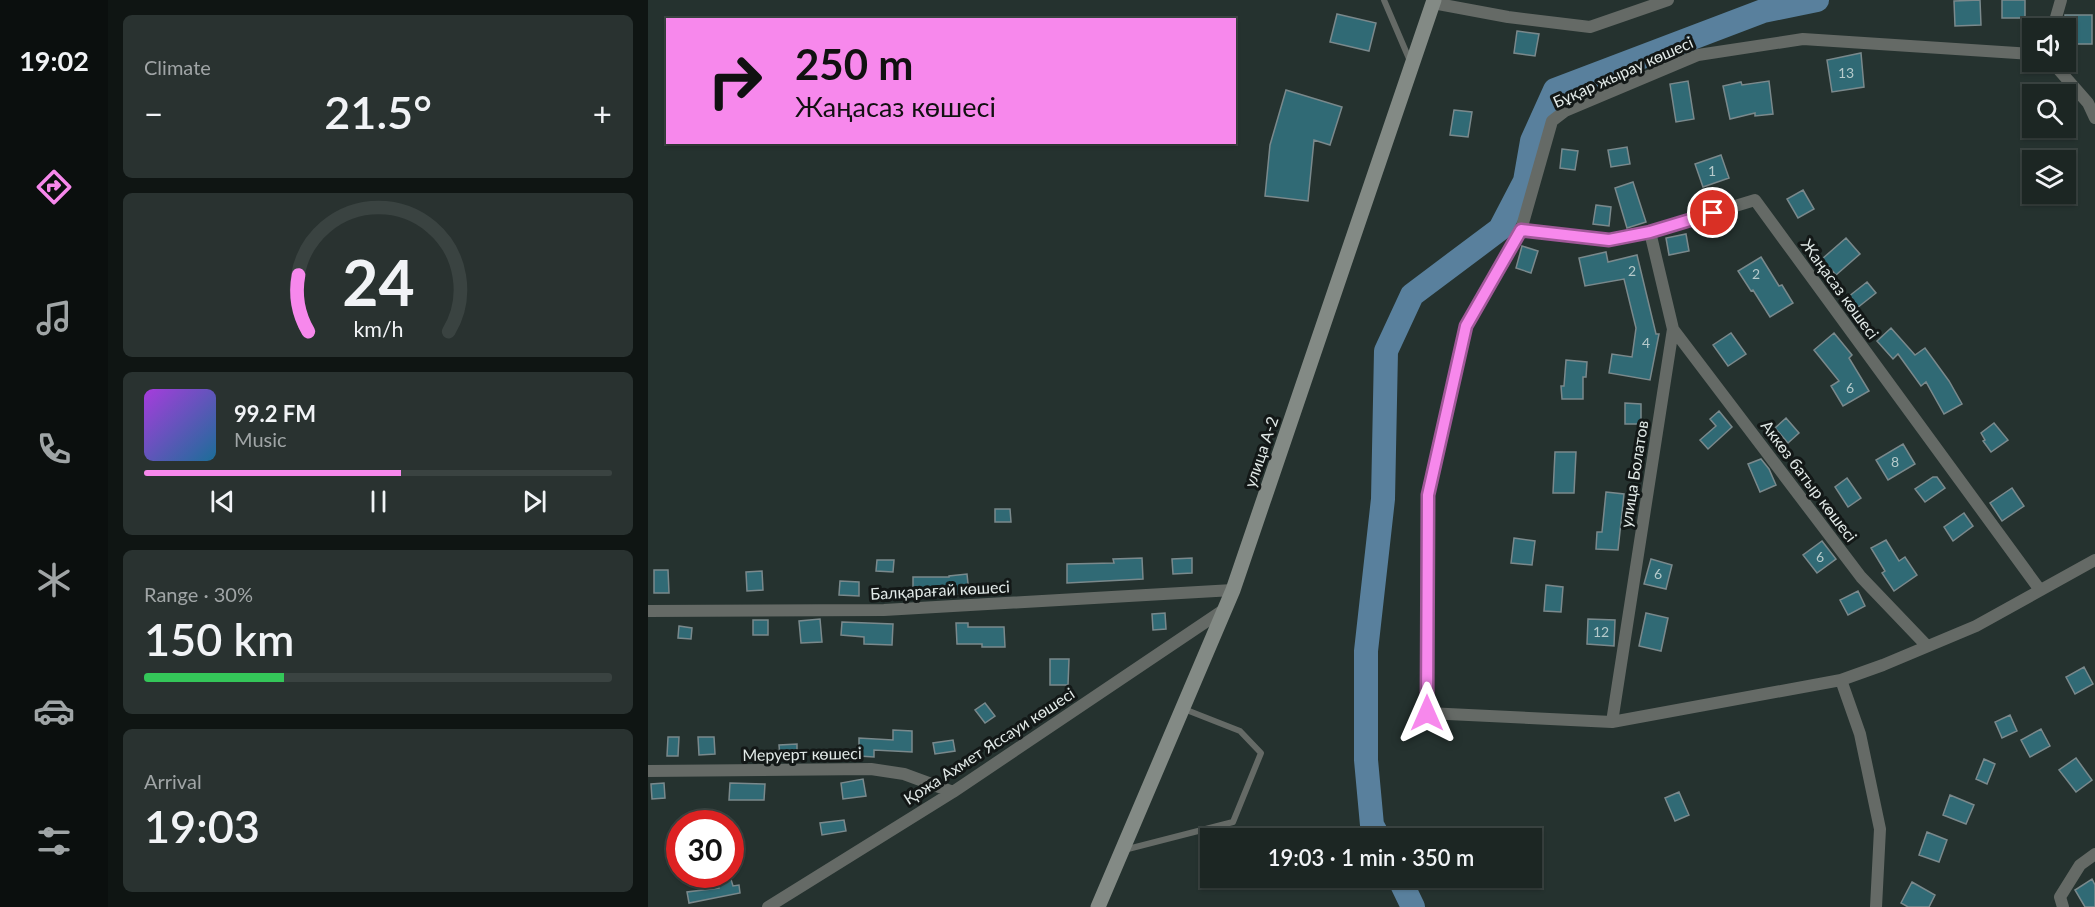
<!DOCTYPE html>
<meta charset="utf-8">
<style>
body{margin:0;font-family:Lato,sans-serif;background:#293230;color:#f1f3f6;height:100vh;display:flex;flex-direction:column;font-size:22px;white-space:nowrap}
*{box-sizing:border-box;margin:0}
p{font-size:20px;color:#a0a5a6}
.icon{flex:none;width:33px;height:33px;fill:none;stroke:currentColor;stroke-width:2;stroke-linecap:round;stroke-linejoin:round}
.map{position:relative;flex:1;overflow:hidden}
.panel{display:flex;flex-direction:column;gap:15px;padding:15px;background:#0f1513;width:540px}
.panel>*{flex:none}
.hud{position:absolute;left:18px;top:18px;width:570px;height:126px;border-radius:0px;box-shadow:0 2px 4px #0004,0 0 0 2px #3a4341;background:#f788ec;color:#111;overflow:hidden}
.buttons{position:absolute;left:1374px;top:18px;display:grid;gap:12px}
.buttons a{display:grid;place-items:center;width:54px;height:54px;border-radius:0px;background:#1c2623;box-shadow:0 2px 4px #0004,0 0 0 2px #3a4341;font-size:30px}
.speed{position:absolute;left:18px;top:810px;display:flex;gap:12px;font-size:30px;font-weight:700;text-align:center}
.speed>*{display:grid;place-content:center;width:78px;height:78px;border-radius:50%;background:#1c2623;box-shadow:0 2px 4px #0004,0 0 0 2px #3a4341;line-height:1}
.speed .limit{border:9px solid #d22;background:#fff;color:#111}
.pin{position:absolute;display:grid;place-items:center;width:51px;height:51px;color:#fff;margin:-26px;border:3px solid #fff;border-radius:50%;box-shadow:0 2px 6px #0007}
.me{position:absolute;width:66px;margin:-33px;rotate:0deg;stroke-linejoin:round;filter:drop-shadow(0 0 4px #0008)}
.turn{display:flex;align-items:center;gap:21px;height:126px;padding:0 30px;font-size:27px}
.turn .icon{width:78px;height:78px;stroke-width:2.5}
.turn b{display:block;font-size:42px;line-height:51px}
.big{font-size:45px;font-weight:600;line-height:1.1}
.panel .widget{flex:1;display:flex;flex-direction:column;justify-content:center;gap:9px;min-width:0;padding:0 21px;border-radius:9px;background:#293230}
.panel .dial{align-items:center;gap:0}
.dial svg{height:156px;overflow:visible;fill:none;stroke:#3a4341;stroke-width:7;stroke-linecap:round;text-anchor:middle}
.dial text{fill:#f1f3f6;stroke:none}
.song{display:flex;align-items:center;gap:18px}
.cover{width:72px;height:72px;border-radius:9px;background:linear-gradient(135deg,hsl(280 70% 55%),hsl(200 70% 35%))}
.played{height:6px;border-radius:3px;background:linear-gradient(90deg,#f788ec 55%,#3a4341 55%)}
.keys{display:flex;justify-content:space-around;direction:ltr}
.heat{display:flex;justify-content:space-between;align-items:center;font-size:33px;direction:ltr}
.charge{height:9px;border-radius:4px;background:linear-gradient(90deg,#34c759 30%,#3a4341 0)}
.trip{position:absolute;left:552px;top:828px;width:342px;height:60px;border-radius:0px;background:#1c2623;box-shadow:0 2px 4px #0004,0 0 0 2px #3a4341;font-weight:600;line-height:60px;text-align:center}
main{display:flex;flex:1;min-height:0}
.tabs{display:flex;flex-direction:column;width:108px;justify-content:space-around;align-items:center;background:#0b0f0e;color:#a0a5a6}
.tabs .icon{width:42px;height:42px}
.tabs .selected{color:#f788ec}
.tabs b{font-size:27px;color:#f1f3f6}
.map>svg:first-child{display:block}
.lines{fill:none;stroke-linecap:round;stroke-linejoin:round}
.river{stroke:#59809d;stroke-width:24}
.building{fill:#306a75;stroke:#7a898c;stroke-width:1.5}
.service{stroke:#656a66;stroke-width:6}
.minor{stroke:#656a66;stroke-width:12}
.secondary{stroke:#838a85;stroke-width:15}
.route-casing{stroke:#a15899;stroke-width:15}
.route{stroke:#f788ec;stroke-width:10}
.labels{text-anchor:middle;stroke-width:6;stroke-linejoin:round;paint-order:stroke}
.number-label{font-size:14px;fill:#b6cacb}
.street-label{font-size:16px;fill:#e2eae8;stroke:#131817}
</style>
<main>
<nav class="tabs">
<b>19:02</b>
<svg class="icon selected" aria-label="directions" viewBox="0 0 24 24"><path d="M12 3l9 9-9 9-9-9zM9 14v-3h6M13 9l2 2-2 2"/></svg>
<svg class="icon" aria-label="music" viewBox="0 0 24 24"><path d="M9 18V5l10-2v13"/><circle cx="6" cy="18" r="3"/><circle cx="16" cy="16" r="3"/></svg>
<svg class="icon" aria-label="phone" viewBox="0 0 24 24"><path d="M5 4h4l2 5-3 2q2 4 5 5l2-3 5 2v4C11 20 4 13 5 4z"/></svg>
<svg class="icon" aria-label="climate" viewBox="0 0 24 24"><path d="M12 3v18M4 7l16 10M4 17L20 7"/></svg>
<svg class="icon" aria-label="car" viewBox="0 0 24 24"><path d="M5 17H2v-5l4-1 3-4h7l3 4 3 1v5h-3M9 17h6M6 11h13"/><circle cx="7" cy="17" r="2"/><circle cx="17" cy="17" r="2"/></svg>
<svg class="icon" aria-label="filters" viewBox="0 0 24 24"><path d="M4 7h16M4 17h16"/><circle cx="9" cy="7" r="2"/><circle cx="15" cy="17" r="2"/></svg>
</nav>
<section class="panel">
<div class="widget"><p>Climate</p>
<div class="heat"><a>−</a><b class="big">21.5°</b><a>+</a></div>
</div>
<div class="widget dial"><svg viewBox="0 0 100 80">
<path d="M14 69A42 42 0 1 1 86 69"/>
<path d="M14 69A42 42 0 0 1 9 40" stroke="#f788ec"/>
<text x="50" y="56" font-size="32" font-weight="700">24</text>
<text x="50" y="72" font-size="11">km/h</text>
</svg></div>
<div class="widget">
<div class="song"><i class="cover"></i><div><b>99.2 FM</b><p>Music</p></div></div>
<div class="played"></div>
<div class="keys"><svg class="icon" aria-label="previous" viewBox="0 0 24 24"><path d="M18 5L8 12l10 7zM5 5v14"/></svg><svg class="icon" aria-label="pause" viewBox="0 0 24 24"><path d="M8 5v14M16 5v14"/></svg><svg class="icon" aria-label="next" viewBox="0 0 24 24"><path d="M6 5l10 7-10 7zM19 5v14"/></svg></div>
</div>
<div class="widget"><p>Range · 30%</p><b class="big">150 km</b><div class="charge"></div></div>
<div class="widget"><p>Arrival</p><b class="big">19:03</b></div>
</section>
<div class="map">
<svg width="1447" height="907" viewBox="0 0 1447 907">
<rect width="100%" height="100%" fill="#25322f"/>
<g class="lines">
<path class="river" d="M731 838 724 825 718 760V651L735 499 738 351 764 295 852 229 877 181 884 141 907 90 1115 11 1169 0
M751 878 765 907"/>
</g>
<path class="building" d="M1332 0 1333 25 1307 26 1306 1Z
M1354 0H1377V18H1354Z
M689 14 728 23 721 51 682 42Z
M1417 15H1444V44H1418Z
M869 31 891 34 887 56 866 53Z
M1213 53 1216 87 1184 92 1179 60Z
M1040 81 1046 119 1028 122 1022 84Z
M1121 81 1125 114 1107 116V113L1082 119 1075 86 1093 82 1094 85Z
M638 90 694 107 682 145 666 140 660 201 617 196 622 145Z
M806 110 824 112 820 137 802 135Z
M979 147 982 164 963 167 960 150Z
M914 149 930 151 927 170 912 168Z
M1073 155 1081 178 1055 187 1047 164Z
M985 182 998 222 979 228 967 188Z
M1155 190 1166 209 1150 218 1139 199Z
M948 205 963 207 961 226 945 224Z
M1038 234 1041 251 1021 255 1018 238Z
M1198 238 1212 254 1188 275 1174 259Z
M874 246 890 251 883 273 868 268Z
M958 252 960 262 989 255 1008 334H1011L1002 380 961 373 964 354 984 357 988 328 976 279 937 286 931 258Z
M1113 257 1131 286 1134 285 1145 303 1122 317 1105 290 1103 291 1090 271Z
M1219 282 1228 293 1209 308 1200 297Z
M1243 328 1267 355 1277 348 1301 381 1314 404 1296 414 1278 382 1273 386 1250 354 1245 359 1229 341Z
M1083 333 1098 354 1080 366 1065 345Z
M1186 333 1204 355 1201 358 1221 391 1195 406 1183 386 1191 381 1166 350Z
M918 360 939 362 938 377H935V399H914L913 386H916Z
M977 403 993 404V424H977Z
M1071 411 1084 427 1060 449 1052 440 1068 426 1062 419Z
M1138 418 1151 433 1140 443 1127 428Z
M1346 423 1360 440 1343 452 1335 441 1337 440 1333 433Z
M1255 444 1267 464 1240 480 1228 460Z
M907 452H928L926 493H905Z
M1113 459 1121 469 1128 485 1112 492 1100 464Z
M1285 477H1289L1297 488 1277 502 1267 489Z
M1199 478 1213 498 1200 507 1187 487Z
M1364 488 1376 506 1354 521 1342 503Z
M958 492 976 494 970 550 948 549 949 532H954Z
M347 509H362L363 522H347Z
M1316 513 1325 526 1305 541 1296 527Z
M866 538 887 541 884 565 863 563Z
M1238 540 1251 561 1257 557 1269 575 1246 591 1234 573 1237 571 1223 548Z
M1174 541 1188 559 1169 573 1155 555Z
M494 558 495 579 419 583V564L466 563 465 559Z
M544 558V573L525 574 524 559Z
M1003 559 1024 565 1018 589 996 584Z
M229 560H246L245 572 228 571Z
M6 570H20L21 593H6Z
M114 571 115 590 99 591 98 572Z
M319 574 321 593 302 595 265 593V577H301V576Z
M192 581 211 582V596L191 595Z
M898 585 915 587 913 612 896 611Z
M1210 591 1217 606 1200 615 1192 600Z
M517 613 518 629 505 630 504 614Z
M998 613 1020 618 1013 651 991 646Z
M172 619 174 642 153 643 151 621Z
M940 619 967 620 966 646 939 644Z
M105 620H120V635H105Z
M194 622 245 624 244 645 216 644V637L193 635Z
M308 623H320V627H356L357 647H334V644H309Z
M31 626 44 628 43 639 30 638Z
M402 659H421L420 685H402Z
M1436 667 1445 684 1427 694 1418 677Z
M337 703 347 716 337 723 327 710Z
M1362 715 1369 731 1354 738 1347 722Z
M1393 729 1402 746 1382 757 1373 740Z
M245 730 264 731V752L226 750V757L211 756V738L245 740Z
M20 737H31L30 756H19Z
M50 737H66L67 754 51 755Z
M305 740 307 751 287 754 285 743Z
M149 744V757H132L131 745Z
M1428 758 1444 780 1428 792 1411 770Z
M1336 759 1347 764 1339 784 1328 779Z
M215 779 218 796 195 799 193 783Z
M16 783 17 798 4 799 3 784Z
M82 783 117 784 116 800H81Z
M1031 792 1041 815 1027 821 1017 798Z
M1302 795 1326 805 1318 824 1295 815Z
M196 820 198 831 174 835 172 823Z
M1279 832 1299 840 1291 862 1271 855Z
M82 876 85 886 91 885 92 893 41 903 39 892 71 888 69 879Z
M1444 879 1447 885V907H1437L1427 890Z
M1264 882 1287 895 1281 907H1260L1253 903Z"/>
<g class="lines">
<path class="service" d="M736 0 762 61
M476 850 585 822 613 753 592 731 536 709"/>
<path class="minor" d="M785 3 860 17 942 27 1020 0
M1405 28 1413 0
M1404 62 1440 103 1447 118
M873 230 961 240 1002 232 1107 200 1392 590
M1025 329 1213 577 1279 646
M0 611 236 610 585 590
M1193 680 964 722 779 713 780 495 818 326 873 230 904 121 917 111 1050 55 1155 39 1384 54
M964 722 1025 329 1002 232
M0 771 223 769 256 774 305 792
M120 907 305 792 577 609
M1228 907 1232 829 1212 734 1193 680 1235 665 1328 626 1447 560
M1415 907 1412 897 1432 865 1447 854"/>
<path class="secondary" d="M450 907 585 590 786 0"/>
</g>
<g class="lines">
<g class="route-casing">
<path id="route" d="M779 713 780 495 818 326 873 230 961 240 1002 232 1065 213"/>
</g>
<use href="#route" class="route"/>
</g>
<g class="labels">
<g class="number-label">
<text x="1198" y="78">13</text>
<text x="1064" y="176">1</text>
<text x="984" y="276">2</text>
<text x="1108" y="279">2</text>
<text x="998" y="348">4</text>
<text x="1202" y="393">6</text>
<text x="1247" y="467">8</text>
<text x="1172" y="562">6</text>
<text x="1010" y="579">6</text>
<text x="953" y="637">12</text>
</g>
<g class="street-label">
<text transform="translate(975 72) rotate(-24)" y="6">Бұқар жырау көшесі</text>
<text transform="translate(1192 289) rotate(54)" y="6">Жаңасаз көшесі</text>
<text transform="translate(613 452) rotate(-71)" y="6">улица А-2</text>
<text transform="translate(986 474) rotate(-81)" y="6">улица Болатов</text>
<text transform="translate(1161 481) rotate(53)" y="6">Аккөз батыр көшесі</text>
<text transform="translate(292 590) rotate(-3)" y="6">Балқарағай көшесі</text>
<text transform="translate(341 746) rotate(-33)" y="6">Қожа Ахмет Яссауи көшесі</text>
<text transform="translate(154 754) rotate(-1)" y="6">Меруерт көшесі</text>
</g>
</g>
</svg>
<div class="buttons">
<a><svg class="icon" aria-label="sound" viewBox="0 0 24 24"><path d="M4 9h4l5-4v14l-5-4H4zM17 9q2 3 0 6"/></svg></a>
<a><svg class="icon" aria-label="search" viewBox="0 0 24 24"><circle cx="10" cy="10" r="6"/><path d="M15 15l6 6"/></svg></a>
<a><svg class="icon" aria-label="layers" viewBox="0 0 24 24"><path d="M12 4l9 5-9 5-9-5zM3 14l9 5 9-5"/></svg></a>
</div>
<div class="speed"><div class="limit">30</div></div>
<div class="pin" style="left:1065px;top:213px;background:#d93025"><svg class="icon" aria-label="arrive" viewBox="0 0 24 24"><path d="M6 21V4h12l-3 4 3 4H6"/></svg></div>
<svg class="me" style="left:779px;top:713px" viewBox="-20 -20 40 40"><path d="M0-17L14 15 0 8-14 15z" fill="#f788ec" stroke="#fff" stroke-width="4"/></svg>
<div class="trip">19:03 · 1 min · 350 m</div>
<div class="hud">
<div class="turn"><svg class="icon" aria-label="right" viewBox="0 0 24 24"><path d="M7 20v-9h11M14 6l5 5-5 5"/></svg><div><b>250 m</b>Жаңасаз көшесі</div></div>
</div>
</div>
</main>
